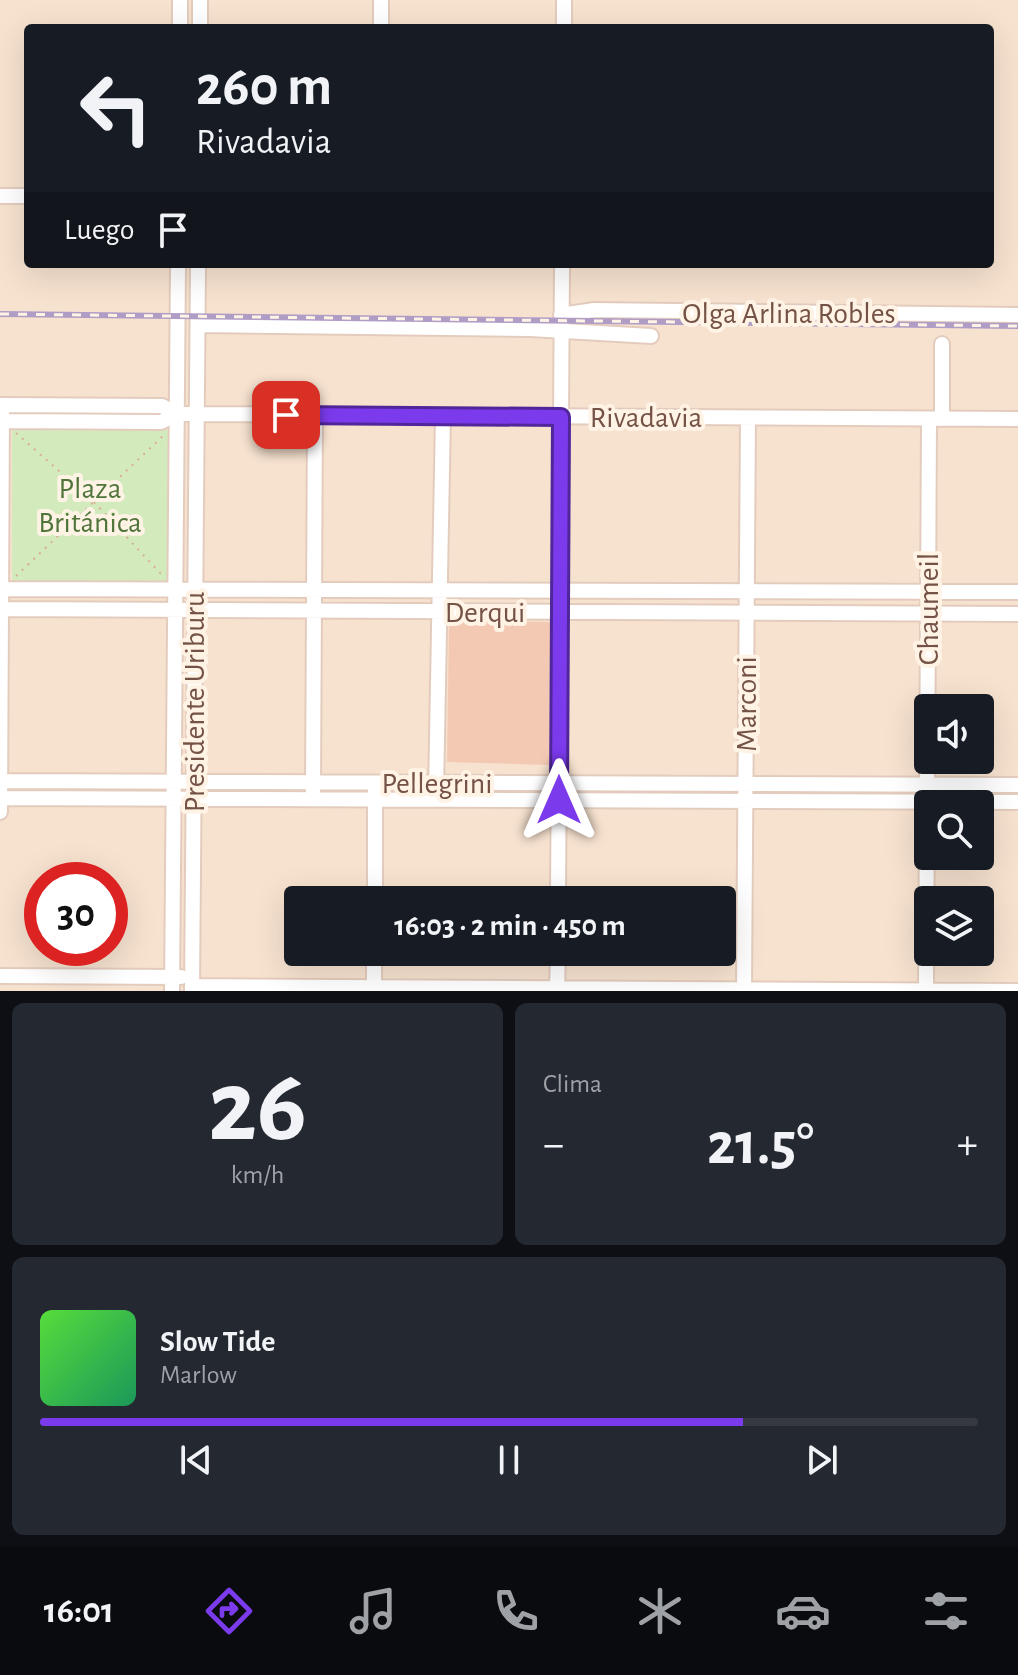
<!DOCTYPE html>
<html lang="es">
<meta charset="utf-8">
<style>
body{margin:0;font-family:"Alegreya Sans",sans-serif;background:#242831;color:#f1f3f6;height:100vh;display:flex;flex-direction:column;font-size:30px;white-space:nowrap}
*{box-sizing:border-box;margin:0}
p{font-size:26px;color:#9ea1a6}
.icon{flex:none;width:44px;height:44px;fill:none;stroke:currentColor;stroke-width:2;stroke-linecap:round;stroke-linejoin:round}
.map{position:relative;height:991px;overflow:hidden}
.details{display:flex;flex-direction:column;gap:12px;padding:12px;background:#0d0f14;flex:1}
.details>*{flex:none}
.banner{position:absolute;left:24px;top:24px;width:970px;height:244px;border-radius:8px;box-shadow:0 8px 32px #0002;background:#171b24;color:#f1f3f6;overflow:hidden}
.buttons{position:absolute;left:914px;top:694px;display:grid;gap:16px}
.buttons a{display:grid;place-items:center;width:80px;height:80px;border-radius:8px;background:#171b24;box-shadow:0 8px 32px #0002;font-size:40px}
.speed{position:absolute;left:24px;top:862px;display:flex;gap:16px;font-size:40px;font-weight:700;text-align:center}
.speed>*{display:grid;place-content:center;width:104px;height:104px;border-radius:50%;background:#171b24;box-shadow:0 8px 32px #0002;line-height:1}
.speed .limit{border:12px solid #d22;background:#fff;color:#111}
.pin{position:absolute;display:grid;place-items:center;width:68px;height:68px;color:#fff;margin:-34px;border-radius:16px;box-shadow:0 4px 12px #0006}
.me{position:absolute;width:88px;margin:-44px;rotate:0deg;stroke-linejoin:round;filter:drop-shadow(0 0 6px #0008)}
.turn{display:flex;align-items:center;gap:28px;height:168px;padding:0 40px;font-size:36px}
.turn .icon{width:104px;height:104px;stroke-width:2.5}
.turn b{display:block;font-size:56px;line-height:68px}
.then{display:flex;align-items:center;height:76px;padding:0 40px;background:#0003;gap:16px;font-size:30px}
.big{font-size:60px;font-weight:700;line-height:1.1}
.details .widget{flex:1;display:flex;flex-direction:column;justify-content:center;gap:12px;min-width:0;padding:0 28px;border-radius:12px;background:#242831}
.details .dial{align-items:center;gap:0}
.dial b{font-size:104px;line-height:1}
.song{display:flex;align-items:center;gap:24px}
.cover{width:96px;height:96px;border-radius:12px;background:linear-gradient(135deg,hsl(110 70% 55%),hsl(150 70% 35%))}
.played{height:8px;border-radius:4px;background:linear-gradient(90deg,#7c3aed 75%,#363941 75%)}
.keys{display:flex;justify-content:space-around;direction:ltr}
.heat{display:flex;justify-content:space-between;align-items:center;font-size:44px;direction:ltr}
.details .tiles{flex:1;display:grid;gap:12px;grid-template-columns:1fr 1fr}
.widget:last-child{grid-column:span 2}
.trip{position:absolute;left:284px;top:886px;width:452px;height:80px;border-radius:8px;background:#171b24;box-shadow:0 8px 32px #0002;font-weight:700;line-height:80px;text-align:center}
.dock{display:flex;height:128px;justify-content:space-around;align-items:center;background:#090b0e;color:#9ea1a6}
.dock .icon{width:56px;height:56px}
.dock .active{color:#7c3aed}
.dock b{font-size:36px;color:#f1f3f6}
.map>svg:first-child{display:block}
.residential{fill:#f7e2cf;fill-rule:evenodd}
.green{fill:#d3ebbc}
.building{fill:#f4c9b4}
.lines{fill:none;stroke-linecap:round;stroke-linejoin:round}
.minor-casing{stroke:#e3ccbd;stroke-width:18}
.path{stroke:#d8ac98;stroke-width:2;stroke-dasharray:2 6;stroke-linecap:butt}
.minor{stroke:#fff;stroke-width:14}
.rail-casing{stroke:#b09dc6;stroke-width:6}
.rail{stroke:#fff3e5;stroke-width:3;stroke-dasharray:9;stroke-linecap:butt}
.route-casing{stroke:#51269a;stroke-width:20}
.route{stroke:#7c3aed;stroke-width:14}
.labels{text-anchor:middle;stroke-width:8;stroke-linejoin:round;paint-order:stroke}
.street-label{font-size:30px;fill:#745245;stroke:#fff3e5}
.park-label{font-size:30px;fill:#50753b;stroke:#fff3e5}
</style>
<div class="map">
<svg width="1018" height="991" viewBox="0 0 1018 991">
<rect width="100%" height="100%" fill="#fdefde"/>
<path class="residential" d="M0 0H1018V991H0ZM28 28H990V264H28ZM928 708H980V760H928ZM928 804H980V856H928ZM42 880H110V948H42ZM298 900H722V952H298ZM928 900H980V952H928Z"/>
<path class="green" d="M12 429 168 430 169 583 12 581Z"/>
<path class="building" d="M449 621 550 622 549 765 447 762Z"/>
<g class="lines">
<g class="minor-casing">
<path id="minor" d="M180 28V0
M200 28V0
M381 28V0
M564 28V0
M0 196H28
M561 315 594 310 1018 315
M198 325 530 329 651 336
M942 344V419
M0 405 162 406 177 414
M0 421 161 422 177 414H197L1018 419
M0 589 1018 592
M0 609 1018 614
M0 781 1018 785
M313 791 315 415
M436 791 443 416
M0 798 1018 802
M0 812 2 405
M375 900V791
M558 900 562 264
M0 976 181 977
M192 986 1018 991
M172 991 178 264
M192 991 198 264
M374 991V952
M557 991 558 952
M744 991 748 418
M926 991 929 419"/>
</g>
<path class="path" d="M16 433 92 500 163 576
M16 576 165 434"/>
<use href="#minor" class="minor"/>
<g class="rail-casing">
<path id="rail" d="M0 314 1018 326"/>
</g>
<use href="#rail" class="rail"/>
</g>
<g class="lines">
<g class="route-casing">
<path id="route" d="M286 415 561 417 559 800"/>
</g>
<use href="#route" class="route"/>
</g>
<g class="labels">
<g class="street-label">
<text x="789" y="323">Olga Arlina Robles</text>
<text x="646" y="427">Rivadavia</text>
<text transform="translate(928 609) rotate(-90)" y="10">Chaumeil</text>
<text x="485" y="622">Derqui</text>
<text transform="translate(194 702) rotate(-90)" y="10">Presidente Uriburu</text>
<text transform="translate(746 704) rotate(-90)" y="10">Marconi</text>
<text x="437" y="793">Pellegrini</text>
</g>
<g class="park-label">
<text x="90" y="498">Plaza<tspan x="90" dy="34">Británica</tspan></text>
</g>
</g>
</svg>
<div class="buttons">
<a><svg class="icon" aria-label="sound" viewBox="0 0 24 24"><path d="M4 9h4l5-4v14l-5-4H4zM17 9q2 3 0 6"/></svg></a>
<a><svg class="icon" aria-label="search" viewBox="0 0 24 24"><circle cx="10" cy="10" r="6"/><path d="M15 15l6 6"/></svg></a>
<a><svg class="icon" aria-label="layers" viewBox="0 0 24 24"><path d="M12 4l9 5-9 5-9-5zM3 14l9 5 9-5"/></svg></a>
</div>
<div class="speed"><div class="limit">30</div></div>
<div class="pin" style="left:286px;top:415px;background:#d93025"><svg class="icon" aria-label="arrive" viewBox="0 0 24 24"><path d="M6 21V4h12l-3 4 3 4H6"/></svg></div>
<svg class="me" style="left:559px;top:800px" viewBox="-20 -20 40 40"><path d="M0-17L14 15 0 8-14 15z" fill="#7c3aed" stroke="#fff" stroke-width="4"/></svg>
<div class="trip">16:03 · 2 min · 450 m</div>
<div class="banner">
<div class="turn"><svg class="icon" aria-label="left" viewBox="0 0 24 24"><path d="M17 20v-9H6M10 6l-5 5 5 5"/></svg><div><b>260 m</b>Rivadavia</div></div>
<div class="then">Luego<svg class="icon" aria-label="arrive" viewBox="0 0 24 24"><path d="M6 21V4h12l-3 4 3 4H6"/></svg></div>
</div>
</div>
<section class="details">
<div class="tiles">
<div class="widget dial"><b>26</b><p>km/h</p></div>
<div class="widget"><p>Clima</p>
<div class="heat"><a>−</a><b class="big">21.5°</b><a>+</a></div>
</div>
<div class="widget">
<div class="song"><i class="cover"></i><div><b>Slow Tide</b><p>Marlow</p></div></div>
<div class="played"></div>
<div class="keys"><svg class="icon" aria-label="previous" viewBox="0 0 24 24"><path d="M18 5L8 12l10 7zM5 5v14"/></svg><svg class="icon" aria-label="pause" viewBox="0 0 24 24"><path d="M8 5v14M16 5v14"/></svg><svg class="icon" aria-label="next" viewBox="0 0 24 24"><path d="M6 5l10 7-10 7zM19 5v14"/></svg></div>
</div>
</div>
</section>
<nav class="dock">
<b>16:01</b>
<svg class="icon active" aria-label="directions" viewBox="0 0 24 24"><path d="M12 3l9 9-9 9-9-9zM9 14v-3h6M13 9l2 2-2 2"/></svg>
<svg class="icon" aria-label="music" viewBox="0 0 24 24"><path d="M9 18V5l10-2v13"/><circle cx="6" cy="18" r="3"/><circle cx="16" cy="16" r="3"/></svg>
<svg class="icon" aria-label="phone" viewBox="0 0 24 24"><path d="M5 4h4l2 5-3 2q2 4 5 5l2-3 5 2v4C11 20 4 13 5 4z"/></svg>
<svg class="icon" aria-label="climate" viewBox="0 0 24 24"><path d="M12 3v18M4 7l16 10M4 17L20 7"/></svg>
<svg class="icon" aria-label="car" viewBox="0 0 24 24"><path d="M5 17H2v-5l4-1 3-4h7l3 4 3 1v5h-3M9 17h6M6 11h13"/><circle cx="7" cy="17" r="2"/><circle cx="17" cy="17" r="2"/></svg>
<svg class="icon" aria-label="filters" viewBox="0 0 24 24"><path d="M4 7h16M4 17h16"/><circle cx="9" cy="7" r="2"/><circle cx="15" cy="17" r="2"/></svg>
</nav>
